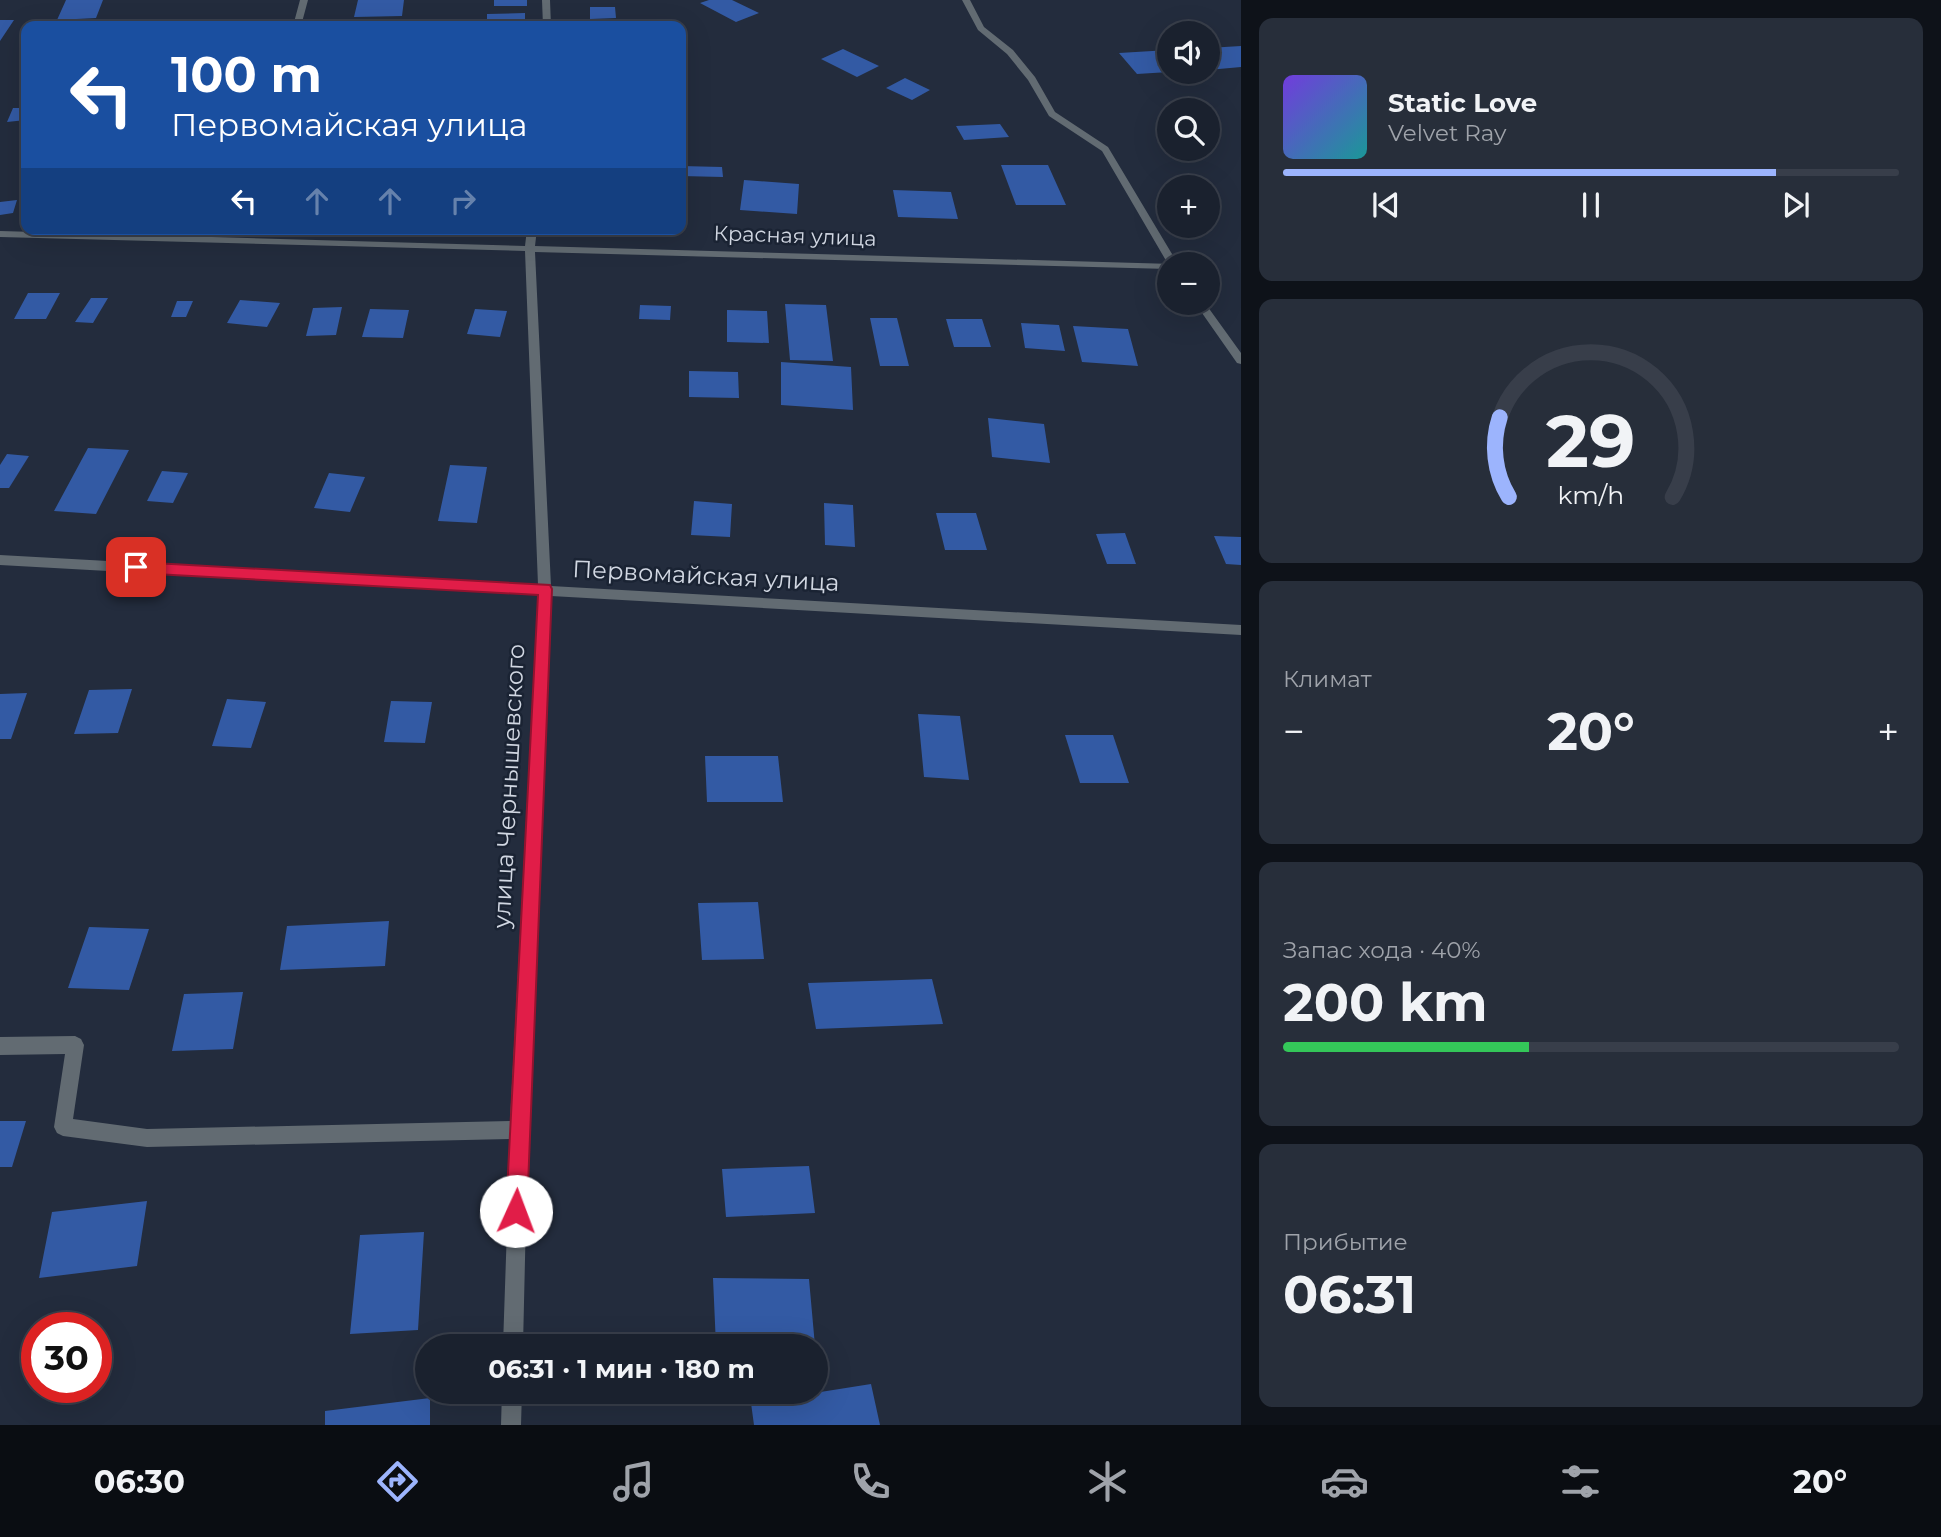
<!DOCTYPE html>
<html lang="ru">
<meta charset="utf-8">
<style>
body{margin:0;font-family:Montserrat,sans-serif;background:#272e3a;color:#f1f3f6;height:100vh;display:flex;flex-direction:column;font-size:26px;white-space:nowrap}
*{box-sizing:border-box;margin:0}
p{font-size:23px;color:#9fa3aa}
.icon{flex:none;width:38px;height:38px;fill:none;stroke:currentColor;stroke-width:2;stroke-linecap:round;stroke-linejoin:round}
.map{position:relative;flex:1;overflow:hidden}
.side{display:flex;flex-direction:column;gap:18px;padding:18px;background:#0e1219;width:700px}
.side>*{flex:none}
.guide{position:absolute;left:21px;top:21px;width:665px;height:214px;border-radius:14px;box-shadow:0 7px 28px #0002,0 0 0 2px #383e4a;background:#1a4fa0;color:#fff;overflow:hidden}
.fabs{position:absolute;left:1157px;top:21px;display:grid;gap:14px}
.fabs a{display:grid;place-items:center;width:63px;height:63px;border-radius:50%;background:#1a212e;box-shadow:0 7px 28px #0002,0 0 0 2px #383e4a;font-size:35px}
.speed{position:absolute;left:21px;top:1312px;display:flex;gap:14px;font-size:35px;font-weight:700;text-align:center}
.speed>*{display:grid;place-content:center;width:91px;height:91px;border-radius:50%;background:#1a212e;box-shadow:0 7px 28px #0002,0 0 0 2px #383e4a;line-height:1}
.speed .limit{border:10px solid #d22;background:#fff;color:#111}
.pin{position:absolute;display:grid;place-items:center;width:60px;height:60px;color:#fff;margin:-30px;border-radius:14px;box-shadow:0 4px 10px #0006}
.me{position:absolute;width:77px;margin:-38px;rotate:2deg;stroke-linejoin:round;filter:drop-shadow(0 0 5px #0008)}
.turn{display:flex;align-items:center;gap:24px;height:147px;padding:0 35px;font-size:32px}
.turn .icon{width:91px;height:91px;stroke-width:2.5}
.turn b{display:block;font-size:49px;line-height:60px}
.lanes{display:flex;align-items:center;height:66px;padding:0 35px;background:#0003;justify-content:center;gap:35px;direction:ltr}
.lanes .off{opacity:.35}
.big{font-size:52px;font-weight:700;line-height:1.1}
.side .widget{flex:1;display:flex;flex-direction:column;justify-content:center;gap:10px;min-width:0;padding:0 24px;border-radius:14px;background:#272e3a}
.side .dial{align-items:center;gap:0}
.dial svg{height:182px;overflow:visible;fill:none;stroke:#383e4a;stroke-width:7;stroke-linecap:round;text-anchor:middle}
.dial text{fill:#f1f3f6;stroke:none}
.song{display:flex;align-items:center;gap:21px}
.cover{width:84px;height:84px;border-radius:10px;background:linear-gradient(135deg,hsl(260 70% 55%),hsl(180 70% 35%))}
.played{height:7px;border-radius:4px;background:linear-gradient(90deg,#9cb4fd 80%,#383e4a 80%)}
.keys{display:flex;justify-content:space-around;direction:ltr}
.heat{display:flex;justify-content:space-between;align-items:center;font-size:38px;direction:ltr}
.charge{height:10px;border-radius:5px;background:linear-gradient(90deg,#34c759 40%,#383e4a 0)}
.trip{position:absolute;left:415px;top:1334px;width:413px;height:70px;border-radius:35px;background:#1a212e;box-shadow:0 7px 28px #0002,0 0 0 2px #383e4a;font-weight:700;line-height:70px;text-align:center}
.tabs{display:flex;height:112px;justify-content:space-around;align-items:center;background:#0a0d12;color:#9fa3aa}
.tabs .icon{width:49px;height:49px}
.tabs .active{color:#9cb4fd}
.tabs b{font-size:32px;color:#f1f3f6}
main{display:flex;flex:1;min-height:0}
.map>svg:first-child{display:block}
.building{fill:#335aa4}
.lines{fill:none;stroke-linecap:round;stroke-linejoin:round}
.service{fill:#626b72;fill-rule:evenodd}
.minor{fill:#626b72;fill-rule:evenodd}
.route{fill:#e11d48;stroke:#92132f;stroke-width:2}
.labels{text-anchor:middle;stroke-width:5;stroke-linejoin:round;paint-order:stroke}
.far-street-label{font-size:21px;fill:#d1d7e2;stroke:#1a2333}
.street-label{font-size:24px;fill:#d1d7e2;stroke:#1a2333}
</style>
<main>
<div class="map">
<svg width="1241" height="1425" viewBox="0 0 1241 1425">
<rect width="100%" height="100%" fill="#232c3d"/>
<path class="building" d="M66 0H103L96 18 57 20Z
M358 0H404L402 16 354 17Z
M494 0H527V6H494Z
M709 0H732L759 13 736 22 700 3Z
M590 7H615L616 18 590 19Z
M525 13V22L487 24V14Z
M0 20H14L0 41Z
M386 22 385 26H347L348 23Z
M1241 46V67L1208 70V48Z
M843 49 879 66 857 77 821 59Z
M1169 50V72L1137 74 1119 53Z
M905 78 930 90 912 100 886 88Z
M13 108H26V120L7 122Z
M1000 124 1009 137 964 140 956 126Z
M1001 165H1048L1066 205H1016Z
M681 166 722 167 723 177 681 176Z
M744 180 799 184 797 214 740 210Z
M893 190 951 192 958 219 898 217Z
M17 200 13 213 0 215V202Z
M28 293H60L46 319H14Z
M91 298H108L93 323 75 322Z
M240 300 280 303 267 327 227 323Z
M177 301H193L186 317H171Z
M785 304 826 305 833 361 790 360Z
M640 305 671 306 670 320 639 319Z
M342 307 336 335 306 336 313 308Z
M370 309 409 310 403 338 362 337Z
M475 309 507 311 500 337 467 334Z
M727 310 767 311 769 343 727 342Z
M870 318H897L909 366H880Z
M946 319H982L991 347H954Z
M1021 323 1059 325 1065 351 1025 348Z
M1073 326 1128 329 1138 366 1082 362Z
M781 362 851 367 853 410 781 405Z
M689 371 738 372 739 398 689 397Z
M988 418 1044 424 1050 463 992 457Z
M88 448 129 450 96 514 54 511Z
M7 454 29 456 9 488H0V465Z
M450 465 487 467 477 523 438 521Z
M162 471 188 473 173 503 147 501Z
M329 473 365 477 350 512 314 508Z
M694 501 732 504 730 537 691 535Z
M824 503 853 505 855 547 825 545Z
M936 513H976L987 550H945Z
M1125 533 1136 564H1107L1096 534Z
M1214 536 1241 537V565L1226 564Z
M132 689 118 733 74 734 89 690Z
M27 693 11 739H0V694Z
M227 699 266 702 251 748 212 746Z
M391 701 432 702 425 743 384 742Z
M918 714 960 716 969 780 924 777Z
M1065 735H1113L1129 783H1080Z
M705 756H778L783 802H707Z
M758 902 764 959 702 960 698 903Z
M389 921 385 966 280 970 287 926Z
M89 927 149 929 129 990 68 988Z
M932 979 943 1024 816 1029 808 983Z
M243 992 233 1049 172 1051 184 994Z
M0 1121H26L12 1167H0Z
M809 1166 815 1213 726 1217 722 1169Z
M147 1201 137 1266 39 1278 52 1212Z
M424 1232 418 1330 350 1334 360 1235Z
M713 1278 809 1279 815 1346H716Z
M871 1384 880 1425H754L751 1403Z
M430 1398V1425H325V1411Z"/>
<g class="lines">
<path class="service" d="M962 0H970L984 27 1013 50 1035 77 1055 112 1108 147 1178 264H1168L1102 151 1049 116 1028 80 1007 54 978 30Z"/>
<path class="minor" d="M300 0H308L301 26H293Z
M542 0H550L551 26H543Z
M527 229H537L535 246 1173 264H1169V269L535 252 551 586 1241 625V635L551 596 528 1130 523 1346H503L510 1139 147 1147 63 1136 57 1133 54 1127 65 1054 0 1055V1037L75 1036 81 1039 84 1045 73 1119 147 1129 510 1121 538 595 0 565V555L538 585 525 251 0 237V231L525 246Z
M1195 303H1205L1241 353V364L1237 363Z
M502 1391H522L521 1425H501Z"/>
</g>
<path class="route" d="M136 562 550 585 552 589 527 1211 524 1218 516 1221 509 1218 506 1211 538 595 136 573 129 567Z"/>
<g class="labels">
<g class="far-street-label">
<text transform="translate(795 236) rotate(2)" y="7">Красная улица</text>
</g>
<g class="street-label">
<text transform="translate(706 576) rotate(3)" y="8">Первомайская улица</text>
<text transform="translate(509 786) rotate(-87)" y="8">улица Чернышевского</text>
</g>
</g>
</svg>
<div class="fabs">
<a><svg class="icon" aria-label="sound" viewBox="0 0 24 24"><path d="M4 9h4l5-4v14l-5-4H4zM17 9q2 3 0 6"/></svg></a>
<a><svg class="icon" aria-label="search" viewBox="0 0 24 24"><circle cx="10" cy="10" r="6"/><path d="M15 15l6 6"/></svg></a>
<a>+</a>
<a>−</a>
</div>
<div class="speed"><div class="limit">30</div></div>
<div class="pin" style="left:136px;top:567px;background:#d93025"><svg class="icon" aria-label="arrive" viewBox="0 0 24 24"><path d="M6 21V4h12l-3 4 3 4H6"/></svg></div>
<svg class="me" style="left:516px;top:1211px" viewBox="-20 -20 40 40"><circle r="19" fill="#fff"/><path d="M0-13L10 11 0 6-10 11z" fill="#e11d48"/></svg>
<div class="trip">06:31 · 1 мин · 180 m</div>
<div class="guide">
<div class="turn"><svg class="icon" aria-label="left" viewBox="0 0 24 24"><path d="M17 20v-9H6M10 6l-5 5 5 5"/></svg><div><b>100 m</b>Первомайская улица</div></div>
<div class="lanes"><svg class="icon" aria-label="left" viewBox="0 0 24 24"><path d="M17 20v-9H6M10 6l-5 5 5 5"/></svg><svg class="icon off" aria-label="ahead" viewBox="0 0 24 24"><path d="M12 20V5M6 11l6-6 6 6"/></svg><svg class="icon off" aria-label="ahead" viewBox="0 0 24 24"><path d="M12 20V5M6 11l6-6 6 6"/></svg><svg class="icon off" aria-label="right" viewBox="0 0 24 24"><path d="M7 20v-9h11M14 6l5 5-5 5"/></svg></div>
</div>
</div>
<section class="side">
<div class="widget">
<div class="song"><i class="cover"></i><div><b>Static Love</b><p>Velvet Ray</p></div></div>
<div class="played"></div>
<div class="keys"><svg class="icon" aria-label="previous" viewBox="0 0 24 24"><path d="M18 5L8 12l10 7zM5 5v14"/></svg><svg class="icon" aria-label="pause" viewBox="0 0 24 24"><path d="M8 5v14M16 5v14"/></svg><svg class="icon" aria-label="next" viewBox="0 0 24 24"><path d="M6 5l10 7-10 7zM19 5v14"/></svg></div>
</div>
<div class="widget dial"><svg viewBox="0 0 100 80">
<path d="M14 69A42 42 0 1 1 86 69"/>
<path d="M14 69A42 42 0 0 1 10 34" stroke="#9cb4fd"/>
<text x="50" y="56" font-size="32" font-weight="700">29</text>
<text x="50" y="72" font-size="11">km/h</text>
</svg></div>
<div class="widget"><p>Климат</p>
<div class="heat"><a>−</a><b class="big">20°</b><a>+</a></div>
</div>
<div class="widget"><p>Запас хода · 40%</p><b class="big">200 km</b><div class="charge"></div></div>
<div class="widget"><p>Прибытие</p><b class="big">06:31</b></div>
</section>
</main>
<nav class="tabs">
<b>06:30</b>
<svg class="icon active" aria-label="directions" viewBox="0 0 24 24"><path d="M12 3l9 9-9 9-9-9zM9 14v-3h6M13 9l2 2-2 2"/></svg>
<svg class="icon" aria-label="music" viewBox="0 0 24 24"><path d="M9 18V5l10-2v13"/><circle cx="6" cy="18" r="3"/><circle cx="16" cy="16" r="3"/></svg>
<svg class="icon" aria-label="phone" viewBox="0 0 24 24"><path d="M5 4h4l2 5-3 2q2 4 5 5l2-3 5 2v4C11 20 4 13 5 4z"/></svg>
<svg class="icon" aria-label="climate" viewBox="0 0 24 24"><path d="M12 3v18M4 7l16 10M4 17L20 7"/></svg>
<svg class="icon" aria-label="car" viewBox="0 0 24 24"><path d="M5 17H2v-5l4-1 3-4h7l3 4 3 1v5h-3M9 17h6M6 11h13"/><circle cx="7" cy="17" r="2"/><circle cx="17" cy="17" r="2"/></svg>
<svg class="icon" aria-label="filters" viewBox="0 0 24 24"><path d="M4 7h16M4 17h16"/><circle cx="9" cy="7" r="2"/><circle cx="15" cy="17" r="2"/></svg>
<b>20°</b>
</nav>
